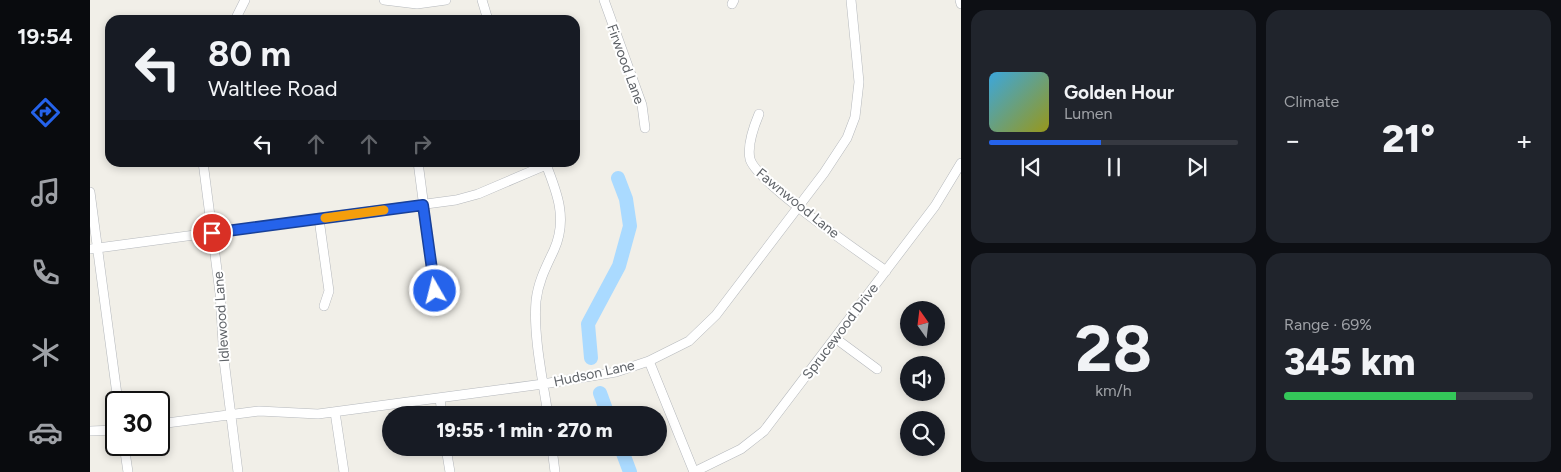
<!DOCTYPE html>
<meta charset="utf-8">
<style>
body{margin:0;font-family:Figtree,sans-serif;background:#20242c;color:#f1f3f6;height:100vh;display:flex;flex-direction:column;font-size:19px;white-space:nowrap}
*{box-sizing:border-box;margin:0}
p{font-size:16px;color:#9ea1a6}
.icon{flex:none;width:28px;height:28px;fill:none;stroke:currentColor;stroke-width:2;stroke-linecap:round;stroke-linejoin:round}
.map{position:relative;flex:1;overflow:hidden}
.sheet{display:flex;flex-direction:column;gap:10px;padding:10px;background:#0d0f14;width:600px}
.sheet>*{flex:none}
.hud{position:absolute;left:15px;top:15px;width:475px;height:152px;border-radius:15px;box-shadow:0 2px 8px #0003;background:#171b24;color:#f1f3f6;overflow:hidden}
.needle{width:32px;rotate:346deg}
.fabs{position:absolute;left:810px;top:301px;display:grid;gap:10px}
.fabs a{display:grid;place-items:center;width:45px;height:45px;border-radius:50%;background:#171b24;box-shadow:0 2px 8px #0003;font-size:25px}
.speed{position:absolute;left:15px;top:391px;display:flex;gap:10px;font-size:25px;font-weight:700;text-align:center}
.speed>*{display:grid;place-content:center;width:65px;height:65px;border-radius:50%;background:#171b24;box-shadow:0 2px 8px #0003;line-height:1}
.speed .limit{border:2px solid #111;border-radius:8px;background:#fff;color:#111}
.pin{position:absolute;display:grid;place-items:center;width:42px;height:42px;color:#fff;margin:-21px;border:2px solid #fff;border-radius:50%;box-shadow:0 1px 5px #0007}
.me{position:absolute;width:55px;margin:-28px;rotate:352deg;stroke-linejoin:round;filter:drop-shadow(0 0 4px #0008)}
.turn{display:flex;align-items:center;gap:18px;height:105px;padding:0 20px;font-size:22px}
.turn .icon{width:65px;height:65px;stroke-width:2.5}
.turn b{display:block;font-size:35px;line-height:42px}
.lanes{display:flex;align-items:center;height:48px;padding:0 20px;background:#0003;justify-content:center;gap:25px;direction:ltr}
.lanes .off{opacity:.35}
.big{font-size:38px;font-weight:800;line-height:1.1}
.sheet .widget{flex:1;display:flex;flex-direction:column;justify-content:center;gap:8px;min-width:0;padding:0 18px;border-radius:15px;background:#20242c}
.sheet .dial{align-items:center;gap:0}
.dial b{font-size:65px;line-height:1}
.song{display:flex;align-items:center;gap:15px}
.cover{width:60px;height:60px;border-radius:8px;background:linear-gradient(135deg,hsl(200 70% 55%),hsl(60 70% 35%))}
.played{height:5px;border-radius:2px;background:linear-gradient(90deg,#2563eb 45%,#363941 45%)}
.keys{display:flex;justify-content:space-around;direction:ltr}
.heat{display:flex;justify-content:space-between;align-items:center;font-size:28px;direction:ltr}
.charge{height:8px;border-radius:4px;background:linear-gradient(90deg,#34c759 69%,#363941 0)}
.sheet .tiles{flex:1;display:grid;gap:10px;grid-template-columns:repeat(2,1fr)}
.trip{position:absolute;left:292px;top:406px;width:285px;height:50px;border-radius:25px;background:#171b24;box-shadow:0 2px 8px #0003;font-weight:800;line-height:50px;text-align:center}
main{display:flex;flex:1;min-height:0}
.tab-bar{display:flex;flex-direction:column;width:90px;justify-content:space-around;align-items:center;background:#090b0e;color:#9ea1a6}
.tab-bar .icon{width:35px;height:35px}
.tab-bar .on{color:#2563eb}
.tab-bar b{font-size:22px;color:#f1f3f6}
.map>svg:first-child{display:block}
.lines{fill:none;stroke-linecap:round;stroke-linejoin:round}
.river{stroke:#aadaff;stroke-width:14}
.minor-casing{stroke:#b5b8bc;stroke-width:10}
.minor{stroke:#fff;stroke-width:9}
.route-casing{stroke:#184099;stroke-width:12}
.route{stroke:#2563eb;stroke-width:9}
.slow{stroke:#f59e0b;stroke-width:9}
.labels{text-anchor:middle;stroke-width:4;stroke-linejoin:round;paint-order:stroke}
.street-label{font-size:14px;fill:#5f6368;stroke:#fff}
</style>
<main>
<nav class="tab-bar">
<b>19:54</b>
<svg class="icon on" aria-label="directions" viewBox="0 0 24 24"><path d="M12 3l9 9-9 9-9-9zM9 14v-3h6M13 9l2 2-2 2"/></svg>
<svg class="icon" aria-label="music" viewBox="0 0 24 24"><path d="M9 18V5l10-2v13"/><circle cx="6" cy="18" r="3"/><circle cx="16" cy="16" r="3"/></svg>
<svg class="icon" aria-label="phone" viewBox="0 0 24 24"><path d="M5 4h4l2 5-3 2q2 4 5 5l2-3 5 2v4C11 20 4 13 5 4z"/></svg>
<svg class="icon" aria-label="climate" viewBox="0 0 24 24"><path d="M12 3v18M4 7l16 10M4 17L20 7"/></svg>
<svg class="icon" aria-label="car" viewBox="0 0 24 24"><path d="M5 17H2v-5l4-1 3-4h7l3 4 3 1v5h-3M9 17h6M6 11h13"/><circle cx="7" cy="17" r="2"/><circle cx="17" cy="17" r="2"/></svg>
</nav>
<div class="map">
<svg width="871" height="472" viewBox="0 0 871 472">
<rect width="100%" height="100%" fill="#f1efe8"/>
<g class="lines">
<path class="river" d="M501 358 498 324 529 266 540 226 536 199 528 178
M510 393 518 415
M531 448 540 472"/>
<g class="minor-casing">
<path id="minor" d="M294 0 327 4 356 0
M392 0 398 20
M514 0 552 105 555 128
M870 0 871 4
M642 4 644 0
M145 20 155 0
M669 114C664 126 657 146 660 159 666 182 771 253 796 271
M113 162 130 293 134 360 148 472
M328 162 345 291
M455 162C467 192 478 219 464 250 456 267 448 282 446 301 443 335 453 381 458 415
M0 192 28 402
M229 219 239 291 234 306
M0 249 366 200 388 194 456 165
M745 338 787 369
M559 361 604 472
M350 398 352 415
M245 412 254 472
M69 424 169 411 228 414 453 384 526 372 559 361 599 341 626 315 734 173 757 138 765 117 769 82 761 0
M0 431 26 430
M34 445 38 472
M356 448 360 472
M462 448 465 472
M604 472 651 449 674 431 845 206 871 163"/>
</g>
<use href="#minor" class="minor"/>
</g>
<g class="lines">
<g class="route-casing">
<path id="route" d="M122 233 333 205 345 291"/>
</g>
<use href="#route" class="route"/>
<path class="slow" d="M235 218 294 210"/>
</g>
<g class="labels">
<g class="street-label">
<text transform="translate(536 64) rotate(70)" y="5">Firwood Lane</text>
<text transform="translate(708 203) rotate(39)" y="5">Fawnwood Lane</text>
<text transform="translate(131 317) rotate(-94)" y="5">Idlewood Lane</text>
<text transform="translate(750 331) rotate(-53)" y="5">Sprucewood Drive</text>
<text transform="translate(504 373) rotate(-12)" y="5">Hudson Lane</text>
</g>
</g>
</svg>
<div class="fabs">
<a><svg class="needle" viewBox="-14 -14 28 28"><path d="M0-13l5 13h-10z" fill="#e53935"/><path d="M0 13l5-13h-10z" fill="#9ea1a6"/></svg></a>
<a><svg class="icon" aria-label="sound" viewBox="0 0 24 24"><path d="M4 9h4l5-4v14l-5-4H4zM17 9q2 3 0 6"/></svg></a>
<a><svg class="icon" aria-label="search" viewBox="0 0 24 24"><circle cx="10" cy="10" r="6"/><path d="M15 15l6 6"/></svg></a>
</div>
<div class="speed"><div class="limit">30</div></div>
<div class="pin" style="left:122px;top:233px;background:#d93025"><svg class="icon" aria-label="arrive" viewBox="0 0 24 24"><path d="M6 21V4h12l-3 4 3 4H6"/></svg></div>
<svg class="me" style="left:345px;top:291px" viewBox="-20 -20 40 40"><circle r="17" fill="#2563eb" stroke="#fff" stroke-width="3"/><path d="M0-11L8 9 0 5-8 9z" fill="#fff"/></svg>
<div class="trip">19:55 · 1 min · 270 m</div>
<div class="hud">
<div class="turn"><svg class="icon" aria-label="left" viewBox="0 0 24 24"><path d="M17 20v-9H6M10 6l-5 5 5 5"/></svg><div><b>80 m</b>Waltlee Road</div></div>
<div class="lanes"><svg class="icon" aria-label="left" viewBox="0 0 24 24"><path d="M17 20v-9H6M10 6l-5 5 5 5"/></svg><svg class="icon off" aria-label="ahead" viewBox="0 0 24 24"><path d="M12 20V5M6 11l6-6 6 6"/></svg><svg class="icon off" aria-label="ahead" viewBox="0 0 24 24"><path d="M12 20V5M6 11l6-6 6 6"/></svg><svg class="icon off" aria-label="right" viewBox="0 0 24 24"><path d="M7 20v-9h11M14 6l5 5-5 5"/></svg></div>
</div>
</div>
<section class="sheet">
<div class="tiles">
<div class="widget">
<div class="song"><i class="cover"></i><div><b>Golden Hour</b><p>Lumen</p></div></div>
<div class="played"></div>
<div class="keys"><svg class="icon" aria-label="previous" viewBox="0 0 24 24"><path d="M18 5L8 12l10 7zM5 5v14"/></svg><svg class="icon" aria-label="pause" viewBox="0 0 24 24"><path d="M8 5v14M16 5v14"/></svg><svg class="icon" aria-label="next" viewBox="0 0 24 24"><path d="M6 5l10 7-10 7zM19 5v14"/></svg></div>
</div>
<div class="widget"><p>Climate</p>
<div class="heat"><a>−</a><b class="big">21°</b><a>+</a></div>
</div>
<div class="widget dial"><b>28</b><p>km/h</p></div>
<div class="widget"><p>Range · 69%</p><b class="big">345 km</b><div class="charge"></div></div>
</div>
</section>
</main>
